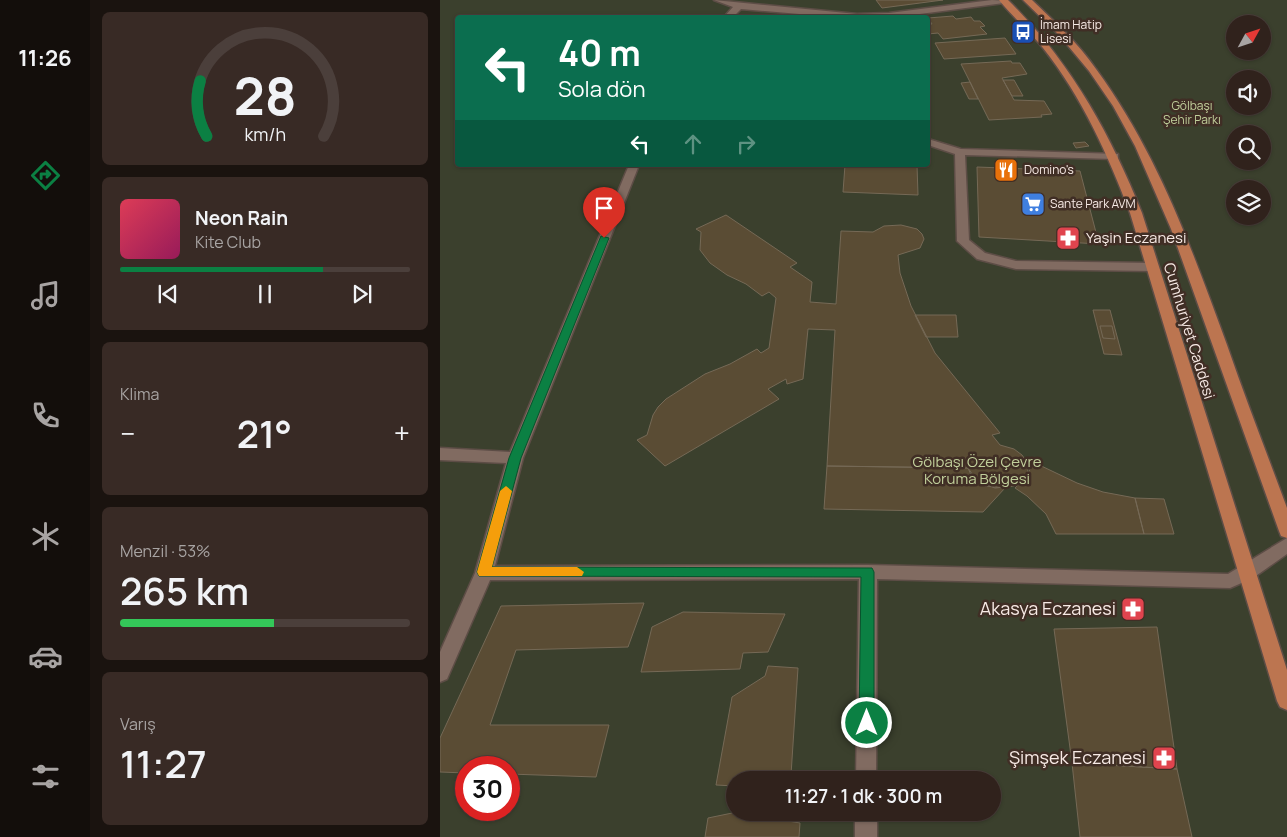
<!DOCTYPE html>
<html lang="tr">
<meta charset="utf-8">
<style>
body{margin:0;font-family:Manrope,sans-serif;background:#382a25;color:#f1f3f6;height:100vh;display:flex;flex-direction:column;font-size:19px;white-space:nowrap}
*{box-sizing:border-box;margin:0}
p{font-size:16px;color:#a8a4a3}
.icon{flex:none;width:28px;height:28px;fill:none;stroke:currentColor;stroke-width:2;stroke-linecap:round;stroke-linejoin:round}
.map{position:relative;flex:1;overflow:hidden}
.panel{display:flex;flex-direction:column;gap:12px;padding:12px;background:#1a130f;width:350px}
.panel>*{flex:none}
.hud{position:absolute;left:15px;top:15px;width:475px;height:152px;border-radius:5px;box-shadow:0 1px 4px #0004,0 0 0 1px #4b3f3b;background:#0b6e4f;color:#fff;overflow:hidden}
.needle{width:32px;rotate:50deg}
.controls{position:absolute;left:786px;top:15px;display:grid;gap:10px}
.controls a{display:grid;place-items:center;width:45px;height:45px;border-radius:50%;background:#30221c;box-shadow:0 1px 4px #0004,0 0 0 1px #4b3f3b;font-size:25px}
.speed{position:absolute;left:15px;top:756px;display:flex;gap:10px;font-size:25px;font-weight:700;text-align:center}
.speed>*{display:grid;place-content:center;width:65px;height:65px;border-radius:50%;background:#30221c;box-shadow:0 1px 4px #0004,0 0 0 1px #4b3f3b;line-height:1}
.speed .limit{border:8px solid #d22;background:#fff;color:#111}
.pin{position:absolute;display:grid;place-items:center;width:42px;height:42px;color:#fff;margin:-51px -21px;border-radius:50% 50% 50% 0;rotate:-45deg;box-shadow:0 0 5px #0007}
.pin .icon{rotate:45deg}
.me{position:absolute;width:55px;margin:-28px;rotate:0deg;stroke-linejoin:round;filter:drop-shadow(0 0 4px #0008)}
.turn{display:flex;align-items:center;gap:18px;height:105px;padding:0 20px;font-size:22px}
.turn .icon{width:65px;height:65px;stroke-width:2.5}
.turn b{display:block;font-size:35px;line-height:42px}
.lanes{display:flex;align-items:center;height:48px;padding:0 20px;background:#0003;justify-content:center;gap:25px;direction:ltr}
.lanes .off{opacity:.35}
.big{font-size:38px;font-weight:600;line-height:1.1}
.panel .widget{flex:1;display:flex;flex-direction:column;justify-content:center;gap:8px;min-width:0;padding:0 18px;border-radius:8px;background:#382a25}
.panel .dial{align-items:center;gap:0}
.dial svg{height:130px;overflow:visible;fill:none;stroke:#4b3f3b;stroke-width:7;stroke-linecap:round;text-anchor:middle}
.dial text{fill:#f1f3f6;stroke:none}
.song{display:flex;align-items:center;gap:15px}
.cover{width:60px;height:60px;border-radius:8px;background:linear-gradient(135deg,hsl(350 70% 55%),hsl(330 70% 35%))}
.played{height:5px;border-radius:2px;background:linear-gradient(90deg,#0b8043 70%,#4b3f3b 70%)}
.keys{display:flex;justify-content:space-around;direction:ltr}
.heat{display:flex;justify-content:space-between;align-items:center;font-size:28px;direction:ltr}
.charge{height:8px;border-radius:4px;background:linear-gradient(90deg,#34c759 53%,#4b3f3b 0)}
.trip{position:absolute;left:286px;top:771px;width:275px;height:50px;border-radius:25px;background:#30221c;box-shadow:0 1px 4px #0004,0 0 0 1px #4b3f3b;font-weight:600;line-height:50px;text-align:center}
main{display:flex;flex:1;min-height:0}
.dock{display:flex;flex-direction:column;width:90px;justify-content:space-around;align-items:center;background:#130e0b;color:#a8a4a3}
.dock .icon{width:35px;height:35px}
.dock .selected{color:#0b8043}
.dock b{font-size:22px;color:#f1f3f6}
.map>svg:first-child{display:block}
.green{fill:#3b402d;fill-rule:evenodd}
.building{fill:#5a4c34;stroke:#756956}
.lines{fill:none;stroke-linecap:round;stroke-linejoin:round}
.minor-casing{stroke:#5d4d46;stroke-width:3}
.major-casing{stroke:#5d4d46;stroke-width:3}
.minor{fill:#816b61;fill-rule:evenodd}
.major{fill:#bc7550;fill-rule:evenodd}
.route{fill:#0b8043;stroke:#07532c}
.slow{fill:#f59e0b}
.labels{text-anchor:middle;stroke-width:5;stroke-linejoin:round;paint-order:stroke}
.far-poi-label{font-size:12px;fill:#f7eae5;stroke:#402e25;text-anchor:start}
.far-park-label{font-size:12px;fill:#c1cf9b;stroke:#402e25}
.poi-label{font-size:15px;fill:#f7eae5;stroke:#402e25;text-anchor:start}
.street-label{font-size:15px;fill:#f7eae5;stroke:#402e25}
.park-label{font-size:15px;fill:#c1cf9b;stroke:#402e25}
.near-poi-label{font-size:18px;fill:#f7eae5;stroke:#402e25;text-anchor:end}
</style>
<main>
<nav class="dock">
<b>11:26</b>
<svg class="icon selected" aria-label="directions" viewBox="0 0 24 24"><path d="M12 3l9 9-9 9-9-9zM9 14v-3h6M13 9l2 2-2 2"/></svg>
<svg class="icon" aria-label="music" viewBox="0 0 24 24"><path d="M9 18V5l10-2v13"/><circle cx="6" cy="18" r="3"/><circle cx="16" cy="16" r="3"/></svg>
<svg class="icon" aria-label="phone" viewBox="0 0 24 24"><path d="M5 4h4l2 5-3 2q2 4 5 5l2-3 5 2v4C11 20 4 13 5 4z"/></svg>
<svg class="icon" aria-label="climate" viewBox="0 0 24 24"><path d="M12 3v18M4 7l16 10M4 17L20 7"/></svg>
<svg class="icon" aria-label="car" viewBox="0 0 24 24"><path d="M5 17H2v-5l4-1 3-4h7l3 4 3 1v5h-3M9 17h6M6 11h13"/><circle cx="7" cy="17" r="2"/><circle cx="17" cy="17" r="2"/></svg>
<svg class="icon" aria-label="filters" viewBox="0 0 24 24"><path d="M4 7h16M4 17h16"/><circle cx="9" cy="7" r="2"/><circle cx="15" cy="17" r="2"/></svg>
</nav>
<section class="panel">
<div class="widget dial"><svg viewBox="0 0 100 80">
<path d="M14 69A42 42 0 1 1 86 69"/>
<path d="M14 69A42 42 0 0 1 10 35" stroke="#0b8043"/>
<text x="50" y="56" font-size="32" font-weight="700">28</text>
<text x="50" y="72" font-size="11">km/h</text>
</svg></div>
<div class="widget">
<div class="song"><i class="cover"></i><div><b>Neon Rain</b><p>Kite Club</p></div></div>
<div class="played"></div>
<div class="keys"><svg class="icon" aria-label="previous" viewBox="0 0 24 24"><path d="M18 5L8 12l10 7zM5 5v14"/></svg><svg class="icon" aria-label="pause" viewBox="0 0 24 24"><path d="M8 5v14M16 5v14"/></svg><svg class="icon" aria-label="next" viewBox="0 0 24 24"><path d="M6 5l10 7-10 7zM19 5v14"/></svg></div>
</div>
<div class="widget"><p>Klima</p>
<div class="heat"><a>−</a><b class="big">21°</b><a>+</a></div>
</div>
<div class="widget"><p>Menzil · 53%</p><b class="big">265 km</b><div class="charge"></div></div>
<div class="widget"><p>Varış</p><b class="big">11:27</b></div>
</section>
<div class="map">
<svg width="847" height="837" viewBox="0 0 847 837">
<rect width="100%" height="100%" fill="#402e25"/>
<path class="green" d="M0 0H847V837H0ZM18 18H488V165H18ZM795 24H822V51H795ZM795 79H822V106H795ZM795 134H822V161H795ZM795 189H822V216H795ZM26 768H69V810H26ZM295 780H552V812H295Z"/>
<path class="building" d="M436 0H503L442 8Z
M513 16 516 19 531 17 534 21H540L545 26 540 27 547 34 503 39 498 33 488 34V24H492L488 18Z
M565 38 576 54 504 59 495 43Z
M571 61 572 63H580L587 74 562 78 574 100 604 101 612 114 601 115 602 117 549 120 521 64Z
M563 80H574L583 96H572Z
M530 82 538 99H529L521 83Z
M645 142 649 146 636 148 633 143Z
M405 165H477L478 195 403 192Z
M537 167 640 171 659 244 539 237Z
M286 215 357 263 350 267 372 282 370 302 396 304 401 231 433 232 444 226 461 225 477 229 482 234 484 239 480 248 458 255 460 273 471 306 495 353 560 433 552 435 560 445 574 449 582 455 587 462 588 469 587 476 574 486 555 488 537 481 528 468 387 466 395 330 368 329 363 379 347 384 346 379 328 389 339 399 225 466 197 440 207 435 213 415 218 407 226 399 265 374 290 364 317 349 321 353 329 348 336 298 329 292 322 296 306 284 287 275 270 263 260 250 261 232 256 229Z
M653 310H670L682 355 664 354Z
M475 315H516L518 337H486Z
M660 326H672L675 339 663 338Z
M593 462 637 483 663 492 695 498 704 534H616L606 514 587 496 575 488 587 476Z
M387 466 528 468 531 475 545 486 565 488 543 512 384 509Z
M695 498 724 499 734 534H704Z
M204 603 188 647 76 650 50 725H169L156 777 69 774V768H26V773L0 772V738L61 606Z
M243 612 345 614 328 652 303 653 300 669 201 672 212 627Z
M717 627 737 769 632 763 614 629Z
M328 666 358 668 351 775 335 774V780H295V786L276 785 292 697 325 676Z
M632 763 737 769 752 837H640Z
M297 812H340L342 820 360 823 359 837H265L268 818Z"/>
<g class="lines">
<g class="minor-casing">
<path id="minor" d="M274 0 417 14 449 13 552 0 568 1 564 3 449 18H405L301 9 292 18H283L293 7Z
M488 139 521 149 678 154V158L674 159 525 155 529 240 545 253 576 261 712 263 718 267 712 271 576 269 537 259 517 241 515 154 488 145Z
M189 165H199L83 458 55 566 428 565 788 574 847 538V554L813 578 790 588 437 579 436 780H416L419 579 50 580 7 679 0 682V652L35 573 66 463 0 460V448L70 452Z
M415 812H437V837H415Z"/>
</g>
<g class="major-casing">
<path id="major" d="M559 0H568C630 61 670 133 702 213L847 670V710L840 707 837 701 690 213C668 155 642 97 603 48 589 31 573 17 559 0Z
M583 0H592C615 22 638 43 656 69 717 152 752 249 787 345 806 400 827 454 847 508V538L841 536 839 531 731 229 695 146 673 106 649 71 619 35Z"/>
</g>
<use href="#minor" class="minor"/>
<use href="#major" class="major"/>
</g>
<path class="route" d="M161 236 169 238 81 458 52 567 432 568 434 572V723L432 728 427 730 421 728 419 723 421 577 39 576 37 572 69 458Z"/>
<path class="slow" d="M66 486 72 491 52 567H137L144 572 142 576H39L37 572 60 491Z"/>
<defs>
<g id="bus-square" transform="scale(1.25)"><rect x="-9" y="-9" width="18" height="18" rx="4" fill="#1a4fb4" stroke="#402e25"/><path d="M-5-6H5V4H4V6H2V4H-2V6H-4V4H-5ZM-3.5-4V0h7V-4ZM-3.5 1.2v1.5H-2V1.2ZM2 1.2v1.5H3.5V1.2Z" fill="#fff"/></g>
<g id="restaurant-square" transform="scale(1.25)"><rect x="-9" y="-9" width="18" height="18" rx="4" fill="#e8710a" stroke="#402e25"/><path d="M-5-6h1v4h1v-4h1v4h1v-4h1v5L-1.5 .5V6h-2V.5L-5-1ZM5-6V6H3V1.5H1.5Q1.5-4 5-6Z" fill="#fff"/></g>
<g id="supermarket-square" transform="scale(1.25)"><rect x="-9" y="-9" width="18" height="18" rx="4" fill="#3f7fe0" stroke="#402e25"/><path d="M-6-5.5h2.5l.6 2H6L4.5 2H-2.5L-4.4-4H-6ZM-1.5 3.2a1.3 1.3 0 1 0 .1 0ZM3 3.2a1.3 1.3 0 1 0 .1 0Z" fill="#fff"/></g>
<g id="pharmacy-square" transform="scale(1.25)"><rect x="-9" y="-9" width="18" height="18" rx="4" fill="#e0444e" stroke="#402e25"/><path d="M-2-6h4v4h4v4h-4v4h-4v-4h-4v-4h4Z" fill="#fff"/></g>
</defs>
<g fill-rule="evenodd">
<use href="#bus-square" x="583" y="32"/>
<use href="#restaurant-square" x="566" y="170"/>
<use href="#supermarket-square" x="593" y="204"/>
<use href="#pharmacy-square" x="628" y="238"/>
<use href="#pharmacy-square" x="693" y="609"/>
<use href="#pharmacy-square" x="724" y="758"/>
</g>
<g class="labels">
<g class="far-poi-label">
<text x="600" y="29">İmam Hatip<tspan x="600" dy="14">Lisesi</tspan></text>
<text x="584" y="174">Domino's</text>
<text x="610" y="208">Sante Park AVM</text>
</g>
<g class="far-park-label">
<text x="752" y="110">Gölbaşı<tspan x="752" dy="14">Şehir Parkı</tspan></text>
</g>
<g class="poi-label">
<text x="646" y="243">Yaşin Eczanesi</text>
</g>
<g class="street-label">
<text transform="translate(749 331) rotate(73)" y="5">Cumhuriyet Caddesi</text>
</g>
<g class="park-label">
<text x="537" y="467">Gölbaşı Özel Çevre<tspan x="537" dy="17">Koruma Bölgesi</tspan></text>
</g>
<g class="near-poi-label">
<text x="676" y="615">Akasya Eczanesi</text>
<text x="706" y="764">Şimşek Eczanesi</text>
</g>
</g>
</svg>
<div class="controls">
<a><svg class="needle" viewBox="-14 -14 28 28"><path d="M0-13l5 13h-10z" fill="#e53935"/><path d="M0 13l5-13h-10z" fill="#a8a4a3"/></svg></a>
<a><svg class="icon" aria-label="sound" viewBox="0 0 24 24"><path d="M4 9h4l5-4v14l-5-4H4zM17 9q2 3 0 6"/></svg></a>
<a><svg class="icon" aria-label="search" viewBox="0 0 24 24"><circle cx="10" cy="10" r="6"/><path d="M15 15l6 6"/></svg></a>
<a><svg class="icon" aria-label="layers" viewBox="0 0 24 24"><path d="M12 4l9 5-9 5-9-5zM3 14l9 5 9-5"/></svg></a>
</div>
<div class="speed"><div class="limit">30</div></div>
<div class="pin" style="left:164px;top:238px;background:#d93025"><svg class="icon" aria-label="arrive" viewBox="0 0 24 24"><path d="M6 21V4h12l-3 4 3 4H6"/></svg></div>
<svg class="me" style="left:427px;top:723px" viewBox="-20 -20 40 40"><circle r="17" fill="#0b8043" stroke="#fff" stroke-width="3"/><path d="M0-11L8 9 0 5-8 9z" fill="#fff"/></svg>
<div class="trip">11:27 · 1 dk · 300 m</div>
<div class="hud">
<div class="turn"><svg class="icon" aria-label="left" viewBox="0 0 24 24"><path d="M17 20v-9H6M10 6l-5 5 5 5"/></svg><div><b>40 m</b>Sola dön</div></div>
<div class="lanes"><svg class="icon" aria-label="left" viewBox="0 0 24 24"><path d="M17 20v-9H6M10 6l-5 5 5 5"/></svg><svg class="icon off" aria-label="ahead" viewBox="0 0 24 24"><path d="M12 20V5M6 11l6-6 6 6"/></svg><svg class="icon off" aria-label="right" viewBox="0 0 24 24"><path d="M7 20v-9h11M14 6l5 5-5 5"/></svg></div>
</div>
</div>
</main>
